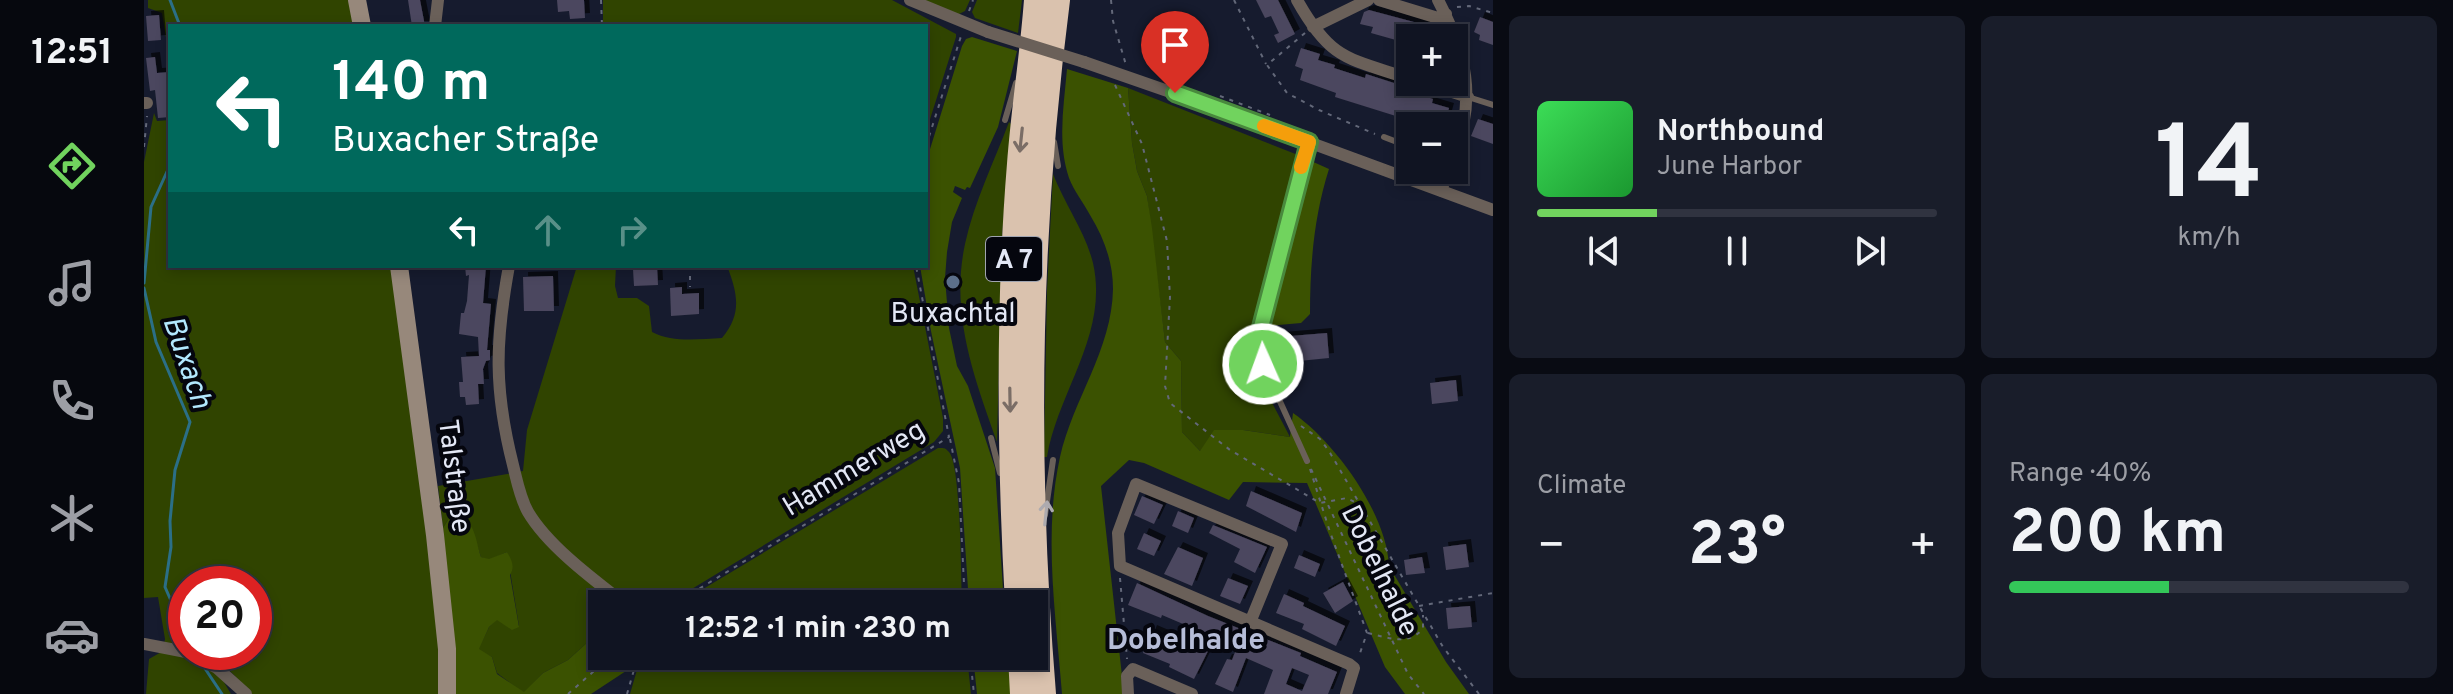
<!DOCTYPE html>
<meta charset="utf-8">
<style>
body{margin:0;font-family:Overpass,sans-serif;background:#191d2a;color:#f1f3f6;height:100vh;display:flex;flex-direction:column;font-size:30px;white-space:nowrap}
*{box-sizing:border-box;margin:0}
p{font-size:26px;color:#9c9ea5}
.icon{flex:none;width:44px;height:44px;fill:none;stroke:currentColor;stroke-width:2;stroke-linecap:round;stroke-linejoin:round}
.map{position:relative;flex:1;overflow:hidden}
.panel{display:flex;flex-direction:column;gap:16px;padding:16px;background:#090b13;width:960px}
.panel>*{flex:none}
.guide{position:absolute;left:24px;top:24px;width:760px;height:244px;border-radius:0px;box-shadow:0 4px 12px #0003,0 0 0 2px #303340;background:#00695c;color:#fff;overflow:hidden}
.buttons{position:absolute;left:1252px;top:24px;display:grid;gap:16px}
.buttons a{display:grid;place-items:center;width:72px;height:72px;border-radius:0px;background:#101422;box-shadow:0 4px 12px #0003,0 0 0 2px #303340;font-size:40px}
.speed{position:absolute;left:24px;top:566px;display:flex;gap:16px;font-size:40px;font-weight:700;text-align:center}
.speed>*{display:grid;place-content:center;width:104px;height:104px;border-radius:50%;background:#101422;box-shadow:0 4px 12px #0003,0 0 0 2px #303340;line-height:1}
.speed .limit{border:12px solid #d22;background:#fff;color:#111}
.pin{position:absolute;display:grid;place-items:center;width:68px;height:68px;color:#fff;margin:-82px -34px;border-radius:50% 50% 50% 0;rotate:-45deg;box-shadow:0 0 8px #0007}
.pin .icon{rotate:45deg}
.me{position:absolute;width:88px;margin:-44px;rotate:358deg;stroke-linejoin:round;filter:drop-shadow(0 0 6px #0008)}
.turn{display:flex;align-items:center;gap:28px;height:168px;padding:0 32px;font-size:36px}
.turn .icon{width:104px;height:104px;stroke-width:2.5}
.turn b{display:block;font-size:56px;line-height:68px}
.lanes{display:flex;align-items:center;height:76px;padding:0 32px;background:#0003;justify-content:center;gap:40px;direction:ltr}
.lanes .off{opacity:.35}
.big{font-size:60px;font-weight:700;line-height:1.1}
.panel .widget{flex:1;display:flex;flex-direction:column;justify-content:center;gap:12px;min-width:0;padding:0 28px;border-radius:12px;background:#191d2a}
.panel .dial{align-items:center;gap:0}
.dial b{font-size:104px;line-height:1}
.song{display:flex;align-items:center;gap:24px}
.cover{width:96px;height:96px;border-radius:12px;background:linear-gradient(135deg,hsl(130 70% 55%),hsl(130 70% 35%))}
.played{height:8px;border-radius:4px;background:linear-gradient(90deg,#71d35e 30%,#303340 30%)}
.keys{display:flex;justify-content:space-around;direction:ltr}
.heat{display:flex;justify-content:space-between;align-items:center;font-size:44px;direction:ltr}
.charge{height:12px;border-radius:6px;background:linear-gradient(90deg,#34c759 40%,#303340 0)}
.panel .tiles{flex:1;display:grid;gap:16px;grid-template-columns:repeat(2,1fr)}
.trip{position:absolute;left:444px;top:590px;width:460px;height:80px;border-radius:0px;background:#101422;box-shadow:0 4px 12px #0003,0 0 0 2px #303340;font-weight:700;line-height:80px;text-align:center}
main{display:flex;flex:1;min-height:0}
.menu{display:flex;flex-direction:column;width:144px;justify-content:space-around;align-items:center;background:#06080e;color:#9c9ea5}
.menu .icon{width:56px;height:56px}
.menu .current{color:#71d35e}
.menu b{font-size:36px;color:#f1f3f6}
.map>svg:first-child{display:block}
.green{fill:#304400;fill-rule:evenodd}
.forest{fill:#3b5201}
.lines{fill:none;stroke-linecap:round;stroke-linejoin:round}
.stream{stroke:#2b6f87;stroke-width:3}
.building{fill:#4b475e;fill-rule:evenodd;filter:url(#shadow)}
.path{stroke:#636879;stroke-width:2;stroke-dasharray:4 6;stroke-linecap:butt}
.lane{stroke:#6a6059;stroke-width:6}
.street{stroke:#6a6059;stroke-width:12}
.secondary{stroke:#97887b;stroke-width:18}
.highway{stroke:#dac2ae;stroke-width:24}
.street-bridge{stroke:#6a6059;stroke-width:12}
.oneway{stroke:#7a6d66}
.oneway2{stroke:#adaaaf}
.route-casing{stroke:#49893d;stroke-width:20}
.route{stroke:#71d35e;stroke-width:14}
.slow{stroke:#f59e0b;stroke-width:14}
.service-dot{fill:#5c6f8a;stroke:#05060e;stroke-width:3}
.labels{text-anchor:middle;stroke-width:8;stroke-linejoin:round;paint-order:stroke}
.shield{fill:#05060e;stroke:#a0a4b0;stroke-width:2}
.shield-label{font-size:26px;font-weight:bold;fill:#e3e7f5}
.poi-label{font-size:28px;fill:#e3e7f5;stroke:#05060e}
.street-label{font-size:28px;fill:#e3e7f5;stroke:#05060e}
.water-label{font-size:30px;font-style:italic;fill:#b2e8fe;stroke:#05060e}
.neighbourhood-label{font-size:30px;font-weight:bold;fill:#b6bdd8;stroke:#05060e}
</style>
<main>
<nav class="menu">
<b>12:51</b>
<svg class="icon current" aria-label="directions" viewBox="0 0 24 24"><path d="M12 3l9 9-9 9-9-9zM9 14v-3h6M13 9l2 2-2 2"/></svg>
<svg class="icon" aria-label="music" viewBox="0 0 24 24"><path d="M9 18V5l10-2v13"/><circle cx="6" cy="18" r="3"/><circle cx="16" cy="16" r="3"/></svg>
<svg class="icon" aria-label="phone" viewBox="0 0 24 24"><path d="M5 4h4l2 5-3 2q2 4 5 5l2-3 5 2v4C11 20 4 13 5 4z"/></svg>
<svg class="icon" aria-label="climate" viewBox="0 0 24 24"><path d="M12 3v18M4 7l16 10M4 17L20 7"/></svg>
<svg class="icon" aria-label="car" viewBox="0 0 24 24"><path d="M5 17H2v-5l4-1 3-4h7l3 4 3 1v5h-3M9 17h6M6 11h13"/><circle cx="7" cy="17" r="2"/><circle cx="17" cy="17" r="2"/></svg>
</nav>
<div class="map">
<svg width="1349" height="694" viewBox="0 0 1349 694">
<defs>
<filter id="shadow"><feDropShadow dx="5" dy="-5" stdDeviation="0" flood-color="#0009"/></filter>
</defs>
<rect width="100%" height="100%" fill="#161b2e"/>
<path class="green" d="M4 0H208L212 26H26V48L23 44 18 13 4 8Z
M459 0H748L812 34V37L782 132V26H459Z
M778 0H826L821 11 813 15Z
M833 0H878L874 33 831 18 828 12Z
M984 88 1154 155C1146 189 1140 224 1131 258 1123 286 1104 316 1108 347 1112 378 1132 409 1146 437L1099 430 1056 451 1038 432 1037 361 1021 342 1003 196 993 171 988 143Z
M10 113 13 121 26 120V266H250L295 617 297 694H108L86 671 68 662 87 694H2L5 659 19 651 21 639 14 597 0 598V162ZM42 584H110V652H42Z
M865 122 867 124 858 237 853 442C830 377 806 314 821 244 830 202 850 162 865 122Z
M909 174C921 205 941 231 949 263 965 334 914 391 903 457H900L903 291Z
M433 266H472L471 286 474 298H493L505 306 508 332C529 343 555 339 578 338 598 314 594 294 583 266H769L799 418V431L790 442 523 604H487L438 565 393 521 373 472 379 471 383 430Z
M794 448C799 448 801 447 805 452 817 465 817 580 818 604H534Z
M369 473 378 504 477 604H458V638L445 641 424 660 399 673 380 693 353 673 348 657 334 650 345 627 353 619 375 626 363 552 345 560 337 557 332 542 304 520 299 528 294 486Z
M497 656H823L827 694H486Z"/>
<path class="forest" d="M828 37 873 51 854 127 826 188 823 187 821 190 811 186 809 192 818 198 808 222 803 252 801 278 805 328 813 366 824 386 851 468 860 604H825L816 468 787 331 776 266H782V162L818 46 822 39Z
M923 69 984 88 988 143 993 171 1003 196 1008 228 1021 342 1037 361 1038 432 1056 451 1070 430H1099L1146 437 1149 413C1191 442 1243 514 1245 566L1302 662 1325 694H1261L1241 667 1163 483 1099 482 1085 500 1000 463 985 460 957 486 980 694H918C912 616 899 534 916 457 929 399 968 350 969 289 969 262 960 238 946 215 939 202 930 191 925 178 913 142 920 105 923 69Z
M1165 160 1185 169C1170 216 1166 264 1166 314L1157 323 1124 326Z
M311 516C332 520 331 539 337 557L345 559 363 552C368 560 371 567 366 575L375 627 368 630 353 620 345 627 335 649 348 657 353 674 380 692 399 673 424 660 445 641 458 638V656H491L488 666 482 671 447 694H311L299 528 304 520Z
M829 656H864L867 694H833Z"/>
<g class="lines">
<path class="stream" d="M26 0 36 26
M0 283 7 207 26 165
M0 288 12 342 46 422 31 470 26 521 27 547 21 587 42 635
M60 667 78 694"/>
</g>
<path class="building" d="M264 0H276L281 26H268Z
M413 0H440L441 18 426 19 425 11 414 12Z
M1112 0H1134L1151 34 1134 43 1130 35 1135 33 1127 16 1121 18Z
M1225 10 1296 29 1294 38H1266V44L1227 33 1229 27 1216 24 1220 12Z
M15 15 17 40 4 41 2 16Z
M1336 17 1349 22V45L1335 40 1336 35 1330 32Z
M1157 48 1176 54 1174 60 1191 65 1190 68 1221 78 1222 74 1275 91 1274 94 1289 99 1288 103 1305 108 1300 126H1269L1271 122 1191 97 1192 93 1156 80 1159 69 1151 66Z
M11 57 13 73 26 72V117L14 118 11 90 6 91 2 58Z
M1334 119 1349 124V144L1327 136Z
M321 266H342L339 303 347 304 343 350H346V360L342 361 339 369 340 384H334L335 404 322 405 321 397H316L315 382H319L317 357 335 356 334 337 315 334 317 313H320L323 301 325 275 322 276Z
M494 266H513L514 285 490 286 489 269 494 268Z
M409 276 410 311H380L379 277Z
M538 287V294L555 293V314L527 316 526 288Z
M1183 333 1185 358 1135 363 1134 337Z
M1312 380 1314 401 1288 404 1286 383Z
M1107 491 1158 513 1152 532 1102 506Z
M998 496 1019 505 1010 524 990 515Z
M1034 511 1050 518 1044 533 1028 526Z
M1069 525 1123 547 1111 573 1090 562 1096 549 1065 533Z
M1000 533 1017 541 1010 556 993 549Z
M1322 544 1325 567 1302 570 1299 547Z
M1034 547 1059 558 1048 586 1020 574Z
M1155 555 1176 564 1171 577 1150 568Z
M1278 557 1281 573 1262 575 1260 560Z
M1084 578 1104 586 1096 604 1076 596Z
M1199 582 1209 601 1191 613 1179 593Z
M993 583 1064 616 1157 653 1156 656 1193 672 1184 694H1120L1129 670 1102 658 1089 692 1071 684 1083 659 1088 660 1093 647 1018 615 1017 618 984 605ZM1148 668 1165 675 1158 691 1142 684Z
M1140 594 1160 603 1159 606 1201 626 1192 646 1158 629 1160 624 1132 613Z
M1326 606 1328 627 1304 629 1302 608Z
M1008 630 1050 648 1051 646 1064 651 1050 679 1025 667 1026 664 999 653Z"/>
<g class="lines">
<path class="path" d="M457 0 458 26
M967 0 969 21 982 65
M1090 0 1122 64
M1313 7 1325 6 1349 13
M825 11 829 0
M1161 33 1123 65 1143 93 1175 110 1231 134
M971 85 998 144 1023 241 1026 297 1021 386 1026 403 1086 450 1176 503 1203 498 1216 505
M1076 96 1126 115
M782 146 818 33
M0 147 3 116
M546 266V287
M1157 426 1176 439 1185 451 1299 647 1335 694
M806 439 815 483 821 604
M1166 469 1186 532 1223 633 1215 656
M1167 469 1264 674 1280 694
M976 578 983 659
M530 604 805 437 772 266
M1275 606 1349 593
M1224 633C1245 638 1263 646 1279 629V615
M826 656 830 694
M424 694 467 656
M483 694 494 656"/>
<path class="lane" d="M1324 97 1349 105
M861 120 872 83
M1240 137 1266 147
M910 142 914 166
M847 438 856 473
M1163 461 1119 364 1115 339 1165 142
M901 515 909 460"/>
<path class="street" d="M766 0 844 32
M1153 0C1187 61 1204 58 1266 79
M1235 0 1294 18 1302 14
M1294 0C1322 54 1333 97 1310 155
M291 26 294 0
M1169 27 1224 0
M940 62 1061 104 1349 210
M1277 82 1324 97
M0 103H3
M1297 191 1304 170
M365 266C351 342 350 390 369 465 373 481 376 498 384 512 404 546 450 580 481 604
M1107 620 1138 544 992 484 974 533 976 566 1205 664 1210 668 1202 694
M0 644 42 652
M43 652 73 668 102 694
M984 694 983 676 989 669 1048 694"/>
<path class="secondary" d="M213 0 218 26
M255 266 291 535 303 649V694"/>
<path class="highway" d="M873 604C865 458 863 310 875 164 879 109 888 55 892 0
M876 656 878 694
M900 694C881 462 884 231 914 0"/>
<path class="street-bridge" d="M844 32 940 62"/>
</g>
<defs><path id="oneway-shaft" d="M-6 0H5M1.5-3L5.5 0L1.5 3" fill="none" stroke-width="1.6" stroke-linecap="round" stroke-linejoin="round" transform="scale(2)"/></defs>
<g class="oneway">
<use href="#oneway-shaft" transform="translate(877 140) rotate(96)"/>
<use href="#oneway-shaft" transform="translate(866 400) rotate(89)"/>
</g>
<use class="oneway2" href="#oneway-shaft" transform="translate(902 513) rotate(-84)"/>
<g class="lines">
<g class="route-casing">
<path id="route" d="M1031 93 1165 142 1116 331 1115 348 1119 364"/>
</g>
<use href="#route" class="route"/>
<path class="slow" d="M1120 126 1165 142 1157 167"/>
</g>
<circle class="service-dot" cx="809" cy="282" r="8"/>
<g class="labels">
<rect class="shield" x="842" y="237" width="56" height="44" rx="6"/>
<g class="shield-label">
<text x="870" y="268">A 7</text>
</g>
<g class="poi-label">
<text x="809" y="322">Buxachtal</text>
</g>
<g class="street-label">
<text transform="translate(709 467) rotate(-31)" y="10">Hammerweg</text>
<text transform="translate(312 476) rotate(83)" y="10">Talstraße</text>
<text transform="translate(1237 570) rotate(64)" y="10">Dobelhalde</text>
</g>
<g class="water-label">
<text transform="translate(44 362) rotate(71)" y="10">Buxach</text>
</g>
<g class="neighbourhood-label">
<text x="1042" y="649">Dobelhalde</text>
</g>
</g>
</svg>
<div class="buttons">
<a>+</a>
<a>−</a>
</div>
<div class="speed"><div class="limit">20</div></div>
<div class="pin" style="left:1031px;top:93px;background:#d93025"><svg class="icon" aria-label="arrive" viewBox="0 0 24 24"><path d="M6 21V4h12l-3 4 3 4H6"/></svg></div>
<svg class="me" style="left:1119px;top:364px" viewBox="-20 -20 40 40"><circle r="17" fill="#71d35e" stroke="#fff" stroke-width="3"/><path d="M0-11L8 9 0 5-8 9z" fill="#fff"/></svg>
<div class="trip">12:52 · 1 min · 230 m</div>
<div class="guide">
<div class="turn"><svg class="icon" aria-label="left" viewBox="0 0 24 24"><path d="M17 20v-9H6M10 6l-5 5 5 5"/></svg><div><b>140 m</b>Buxacher Straße</div></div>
<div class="lanes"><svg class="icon" aria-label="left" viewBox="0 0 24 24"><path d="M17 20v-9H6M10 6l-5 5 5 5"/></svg><svg class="icon off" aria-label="ahead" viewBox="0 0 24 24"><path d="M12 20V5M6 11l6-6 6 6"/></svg><svg class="icon off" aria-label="right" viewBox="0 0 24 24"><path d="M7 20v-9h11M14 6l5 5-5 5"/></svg></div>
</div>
</div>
<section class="panel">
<div class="tiles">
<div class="widget">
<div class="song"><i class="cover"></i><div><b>Northbound</b><p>June Harbor</p></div></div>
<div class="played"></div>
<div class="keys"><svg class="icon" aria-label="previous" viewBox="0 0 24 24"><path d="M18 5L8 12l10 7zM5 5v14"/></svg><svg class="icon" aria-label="pause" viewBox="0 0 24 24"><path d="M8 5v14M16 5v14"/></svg><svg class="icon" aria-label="next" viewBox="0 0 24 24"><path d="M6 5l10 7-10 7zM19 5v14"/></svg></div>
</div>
<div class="widget dial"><b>14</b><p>km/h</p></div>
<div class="widget"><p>Climate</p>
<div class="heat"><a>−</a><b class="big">23°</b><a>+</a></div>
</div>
<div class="widget"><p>Range · 40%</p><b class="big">200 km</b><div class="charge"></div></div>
</div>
</section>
</main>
